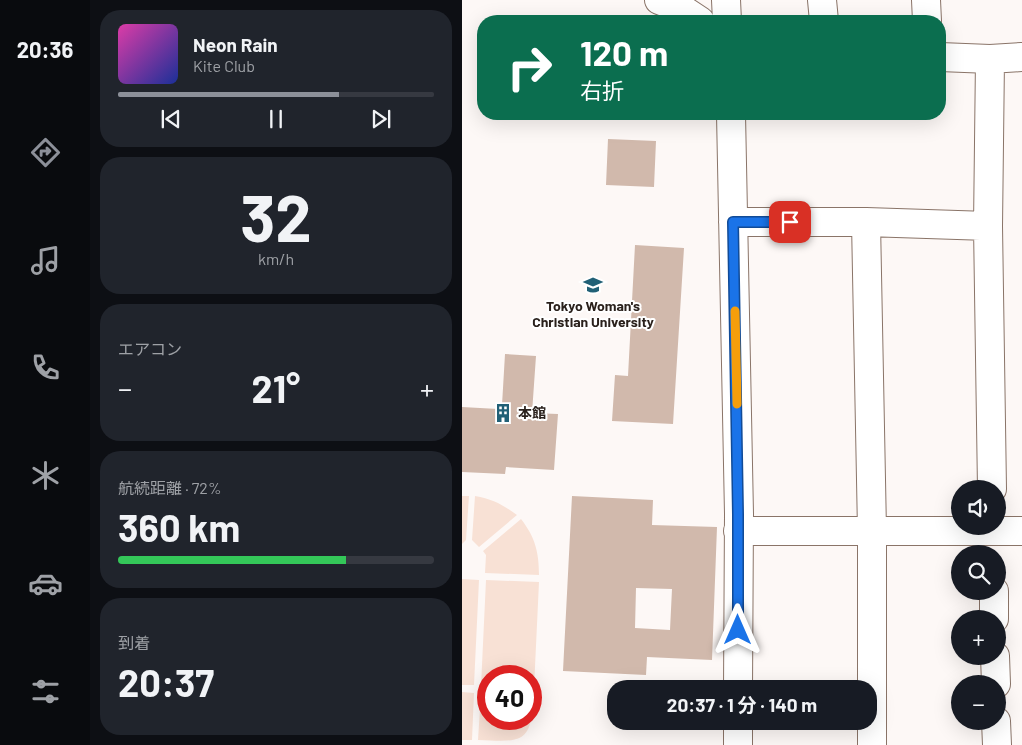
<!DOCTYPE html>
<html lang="ja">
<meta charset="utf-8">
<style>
body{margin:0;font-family:Barlow,"Noto Sans JP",sans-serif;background:#20242c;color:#f1f3f6;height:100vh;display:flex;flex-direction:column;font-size:19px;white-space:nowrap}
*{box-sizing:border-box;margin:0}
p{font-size:16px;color:#9ea1a6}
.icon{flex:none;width:28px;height:28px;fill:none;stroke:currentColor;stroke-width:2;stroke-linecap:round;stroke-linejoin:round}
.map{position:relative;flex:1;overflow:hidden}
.details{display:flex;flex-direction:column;gap:10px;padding:10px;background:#0d0f14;width:372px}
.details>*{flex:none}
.top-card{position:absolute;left:15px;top:15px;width:469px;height:105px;border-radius:20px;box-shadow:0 5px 20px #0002;background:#0b6e4f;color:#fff;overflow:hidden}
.controls{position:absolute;left:489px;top:480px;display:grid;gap:10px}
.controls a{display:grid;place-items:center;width:55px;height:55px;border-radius:50%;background:#171b24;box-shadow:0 5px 20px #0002;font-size:25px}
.speed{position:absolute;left:15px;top:665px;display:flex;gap:10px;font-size:25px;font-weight:700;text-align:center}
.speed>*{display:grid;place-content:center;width:65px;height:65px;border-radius:50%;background:#171b24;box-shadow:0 5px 20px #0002;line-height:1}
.speed .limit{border:8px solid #d22;background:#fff;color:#111}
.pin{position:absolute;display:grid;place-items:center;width:42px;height:42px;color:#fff;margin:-21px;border-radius:10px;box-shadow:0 2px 8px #0006}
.me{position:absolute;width:55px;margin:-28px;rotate:0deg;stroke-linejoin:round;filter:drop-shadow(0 0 4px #0008)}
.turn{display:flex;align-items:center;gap:18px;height:105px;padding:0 20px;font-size:22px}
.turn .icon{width:65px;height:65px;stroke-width:2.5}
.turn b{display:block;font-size:35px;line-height:42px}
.big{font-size:38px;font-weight:700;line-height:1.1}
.details .tile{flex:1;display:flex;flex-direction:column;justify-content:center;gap:8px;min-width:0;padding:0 18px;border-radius:20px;background:#20242c}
.details .dial{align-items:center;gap:0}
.dial b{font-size:65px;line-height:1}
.song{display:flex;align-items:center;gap:15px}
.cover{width:60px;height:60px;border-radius:8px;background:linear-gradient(135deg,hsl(320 70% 55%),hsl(230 70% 35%))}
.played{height:5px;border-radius:2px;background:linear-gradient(90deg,#8c9099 70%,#363941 70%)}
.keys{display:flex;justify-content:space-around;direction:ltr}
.heat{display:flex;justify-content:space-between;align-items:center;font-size:28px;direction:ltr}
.charge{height:8px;border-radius:4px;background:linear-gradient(90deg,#34c759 72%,#363941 0)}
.trip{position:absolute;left:145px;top:680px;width:270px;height:50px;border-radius:20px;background:#171b24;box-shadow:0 5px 20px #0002;font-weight:700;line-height:50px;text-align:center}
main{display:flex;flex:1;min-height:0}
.tab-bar{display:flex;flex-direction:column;width:90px;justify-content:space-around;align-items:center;background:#090b0e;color:#9ea1a6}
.tab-bar .icon{width:35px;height:35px}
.tab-bar .current{color:#8c9099}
.tab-bar b{font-size:22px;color:#f1f3f6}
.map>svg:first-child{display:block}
.green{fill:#f8e1d5}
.building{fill:#d1b9ac;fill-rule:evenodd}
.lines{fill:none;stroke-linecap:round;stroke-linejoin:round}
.minor-casing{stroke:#8a7468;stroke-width:30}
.minor{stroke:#fff;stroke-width:28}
.route-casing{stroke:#114b97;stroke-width:12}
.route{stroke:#1a73e8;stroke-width:9}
.slow{stroke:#f59e0b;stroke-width:9}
.labels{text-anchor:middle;stroke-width:4;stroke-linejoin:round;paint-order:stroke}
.poi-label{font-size:14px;font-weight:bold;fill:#2a211c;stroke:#fff}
</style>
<main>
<nav class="tab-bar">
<b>20:36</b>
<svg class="icon current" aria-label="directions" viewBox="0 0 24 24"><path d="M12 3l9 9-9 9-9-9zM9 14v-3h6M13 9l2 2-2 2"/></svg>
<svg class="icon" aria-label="music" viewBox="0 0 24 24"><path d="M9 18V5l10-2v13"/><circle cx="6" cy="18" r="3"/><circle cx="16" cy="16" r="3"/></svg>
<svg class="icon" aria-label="phone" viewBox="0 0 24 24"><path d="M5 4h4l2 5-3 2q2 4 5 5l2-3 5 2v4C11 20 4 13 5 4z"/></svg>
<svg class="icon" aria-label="climate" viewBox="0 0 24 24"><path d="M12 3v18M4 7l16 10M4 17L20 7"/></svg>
<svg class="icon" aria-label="car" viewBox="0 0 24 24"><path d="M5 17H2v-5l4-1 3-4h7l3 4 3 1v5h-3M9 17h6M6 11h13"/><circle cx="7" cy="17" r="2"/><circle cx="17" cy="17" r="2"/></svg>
<svg class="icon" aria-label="filters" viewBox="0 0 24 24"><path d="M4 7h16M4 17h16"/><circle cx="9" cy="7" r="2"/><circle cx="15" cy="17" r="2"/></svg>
</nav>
<section class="details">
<div class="tile">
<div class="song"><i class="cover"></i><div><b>Neon Rain</b><p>Kite Club</p></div></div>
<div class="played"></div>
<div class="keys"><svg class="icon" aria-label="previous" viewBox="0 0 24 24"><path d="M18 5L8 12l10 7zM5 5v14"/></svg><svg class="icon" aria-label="pause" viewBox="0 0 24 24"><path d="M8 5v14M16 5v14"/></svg><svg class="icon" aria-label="next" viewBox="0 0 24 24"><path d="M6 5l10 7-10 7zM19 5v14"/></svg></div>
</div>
<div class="tile dial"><b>32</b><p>km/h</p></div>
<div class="tile"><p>エアコン</p>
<div class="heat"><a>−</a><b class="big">21°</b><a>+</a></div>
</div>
<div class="tile"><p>航続距離 · 72%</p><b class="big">360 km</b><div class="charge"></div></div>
<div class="tile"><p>到着</p><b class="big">20:37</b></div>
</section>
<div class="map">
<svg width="560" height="745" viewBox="0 0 560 745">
<rect width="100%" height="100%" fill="#fdf8f6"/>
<path class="green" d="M0 496H7L4 540 0 544Z
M13 496C31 499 41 505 55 515L17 547 10 540Z
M59 519C73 537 77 552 77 575L23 573 24 555 21 551Z
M0 579 17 580 12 685H0Z
M24 580 77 582 72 688H69V676H26V686H19Z
M0 692 12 693 10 740H0Z
M19 693H26V719H69V695H72C69 744 61 742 16 740Z"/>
<path class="building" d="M146 139 194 141 192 187 144 185Z
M173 245 222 248 211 424 150 421 153 375 166 376Z
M43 354 74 356 70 413 96 414 92 470 44 467 43 474 0 472V407L36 409V404L40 405Z
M110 496 191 500 190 525 255 527 250 660 185 657 184 675 101 671ZM174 588 210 589 208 630 173 628Z"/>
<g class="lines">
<g class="minor-casing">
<path id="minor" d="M197 0 220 9 238 21
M264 0 265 21
M360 0 362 21
M464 0 465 21
M478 57 528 59 560 57
M528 59 526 226 530 489
M269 114 277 514 276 689
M271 222H404L526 226
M404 222 410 531V745
M276 531H560
M532 591V619
M533 656 534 684
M534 721 535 745
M276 745V721"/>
</g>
<use href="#minor" class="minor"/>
</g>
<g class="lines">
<g class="route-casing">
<path id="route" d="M276 630V514L271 222H328"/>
</g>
<use href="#route" class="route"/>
<path class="slow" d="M273 311 275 404"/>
</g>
<defs>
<g id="university-bare" transform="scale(1.5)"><path d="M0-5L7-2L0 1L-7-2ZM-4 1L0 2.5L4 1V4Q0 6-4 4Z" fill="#216076" stroke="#fff" stroke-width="2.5" paint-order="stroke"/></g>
<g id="building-bare" transform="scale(1.5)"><path d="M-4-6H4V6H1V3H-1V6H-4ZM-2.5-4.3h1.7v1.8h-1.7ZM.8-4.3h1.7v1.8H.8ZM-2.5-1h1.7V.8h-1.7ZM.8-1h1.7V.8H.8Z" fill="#216076" stroke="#fff" stroke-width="2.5" paint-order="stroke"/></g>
</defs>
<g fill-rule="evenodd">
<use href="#university-bare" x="131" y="285"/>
<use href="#building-bare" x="41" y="413"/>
</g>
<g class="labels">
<g class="poi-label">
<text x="131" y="311">Tokyo Woman's<tspan x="131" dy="16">Christian University</tspan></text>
<text x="56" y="418" text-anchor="start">本館</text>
</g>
</g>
</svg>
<div class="controls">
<a><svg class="icon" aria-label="sound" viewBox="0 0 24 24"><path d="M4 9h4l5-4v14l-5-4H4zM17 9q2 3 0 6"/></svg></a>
<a><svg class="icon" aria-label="search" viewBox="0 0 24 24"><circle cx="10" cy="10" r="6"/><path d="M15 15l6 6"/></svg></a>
<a>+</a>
<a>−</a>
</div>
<div class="speed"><div class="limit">40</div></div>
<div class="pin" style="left:328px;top:222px;background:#d93025"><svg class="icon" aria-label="arrive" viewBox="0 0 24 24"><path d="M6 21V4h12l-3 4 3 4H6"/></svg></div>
<svg class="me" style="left:276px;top:630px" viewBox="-20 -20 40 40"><path d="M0-17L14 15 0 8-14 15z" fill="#1a73e8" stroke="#fff" stroke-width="4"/></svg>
<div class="trip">20:37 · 1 分 · 140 m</div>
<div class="top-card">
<div class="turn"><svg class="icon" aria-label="right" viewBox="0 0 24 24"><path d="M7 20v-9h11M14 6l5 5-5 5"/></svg><div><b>120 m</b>右折</div></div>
</div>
</div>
</main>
